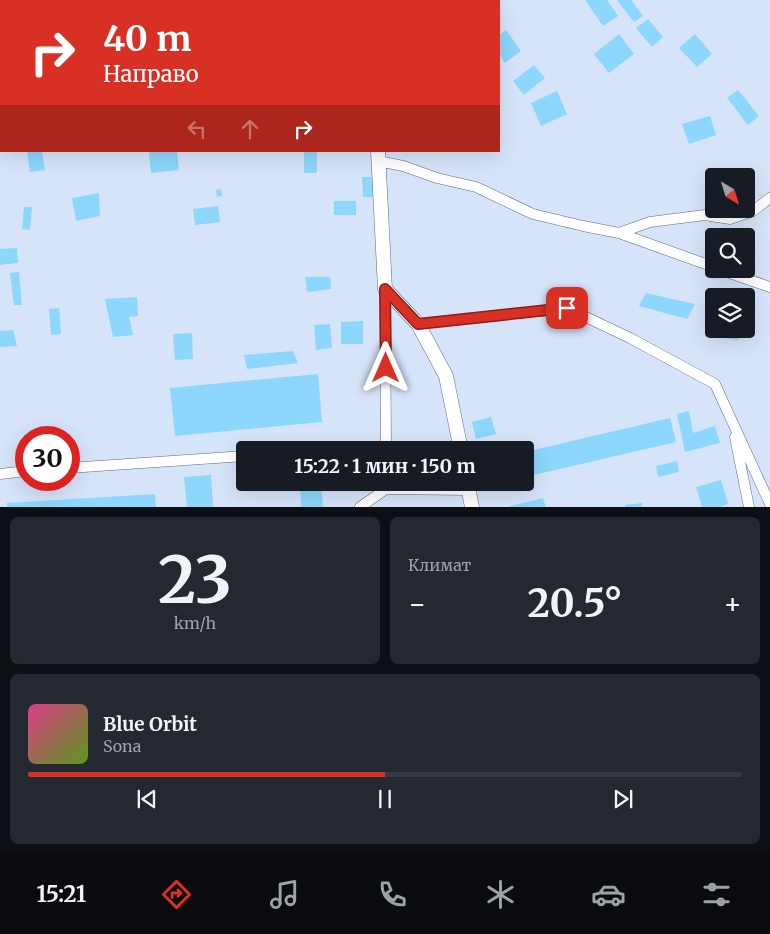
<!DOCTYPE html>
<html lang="ru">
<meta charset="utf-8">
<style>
body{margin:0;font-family:Merriweather,serif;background:#242831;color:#f1f3f6;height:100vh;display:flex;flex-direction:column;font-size:19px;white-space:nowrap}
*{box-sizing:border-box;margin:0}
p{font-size:16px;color:#9ea1a6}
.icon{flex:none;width:28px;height:28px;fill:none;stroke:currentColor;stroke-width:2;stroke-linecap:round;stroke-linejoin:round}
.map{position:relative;height:507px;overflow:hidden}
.side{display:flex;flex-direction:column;gap:10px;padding:10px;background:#0d0f14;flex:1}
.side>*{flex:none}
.hud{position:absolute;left:0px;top:0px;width:500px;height:152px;box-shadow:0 5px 20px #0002;background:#d93025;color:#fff;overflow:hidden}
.needle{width:32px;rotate:142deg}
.controls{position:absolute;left:705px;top:168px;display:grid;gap:10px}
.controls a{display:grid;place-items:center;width:50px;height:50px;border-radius:5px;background:#171b24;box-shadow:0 5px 20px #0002;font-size:25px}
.speed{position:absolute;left:15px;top:426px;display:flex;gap:10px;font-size:25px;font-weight:700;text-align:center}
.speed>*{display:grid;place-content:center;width:65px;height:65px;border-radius:50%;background:#171b24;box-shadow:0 5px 20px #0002;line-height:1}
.speed .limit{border:8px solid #d22;background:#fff;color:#111}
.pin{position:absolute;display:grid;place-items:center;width:42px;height:42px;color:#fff;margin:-21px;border-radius:10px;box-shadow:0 2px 8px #0006}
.me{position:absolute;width:55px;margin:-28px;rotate:0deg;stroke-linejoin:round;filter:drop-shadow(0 0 4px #0008)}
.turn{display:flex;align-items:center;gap:18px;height:105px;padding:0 20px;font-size:22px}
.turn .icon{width:65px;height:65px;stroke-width:2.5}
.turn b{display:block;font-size:35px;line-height:42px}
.lanes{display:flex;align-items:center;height:48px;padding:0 20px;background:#0003;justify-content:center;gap:25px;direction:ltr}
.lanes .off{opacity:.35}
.big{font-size:38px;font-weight:700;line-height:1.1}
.side .widget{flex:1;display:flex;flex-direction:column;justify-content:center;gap:8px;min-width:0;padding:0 18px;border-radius:8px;background:#242831}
.side .dial{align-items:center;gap:0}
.dial b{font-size:65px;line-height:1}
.song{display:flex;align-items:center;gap:15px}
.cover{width:60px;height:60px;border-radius:8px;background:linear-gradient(135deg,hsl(330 70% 55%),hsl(90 70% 35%))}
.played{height:5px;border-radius:2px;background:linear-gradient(90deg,#d93025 50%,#363941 50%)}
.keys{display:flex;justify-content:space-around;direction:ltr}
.heat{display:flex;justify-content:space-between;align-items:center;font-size:28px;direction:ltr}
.side .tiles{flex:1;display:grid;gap:10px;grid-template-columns:1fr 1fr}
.widget:last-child{grid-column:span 2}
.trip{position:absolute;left:236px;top:441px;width:298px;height:50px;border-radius:5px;background:#171b24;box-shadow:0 5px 20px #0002;font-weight:700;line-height:50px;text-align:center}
.tabs{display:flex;height:80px;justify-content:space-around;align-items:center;background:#090b0e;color:#9ea1a6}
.tabs .icon{width:35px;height:35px}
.tabs .current{color:#d93025}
.tabs b{font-size:22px;color:#f1f3f6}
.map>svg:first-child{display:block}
.building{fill:#8cd7fb}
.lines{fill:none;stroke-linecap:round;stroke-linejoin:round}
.minor-casing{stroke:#5c6b83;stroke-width:11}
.tertiary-casing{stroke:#5c6b83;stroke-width:15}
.minor{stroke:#fff;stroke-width:10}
.tertiary{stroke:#fff;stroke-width:14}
.route-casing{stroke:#8d1f18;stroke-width:12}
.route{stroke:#d93025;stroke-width:9}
</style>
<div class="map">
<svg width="770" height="507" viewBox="0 0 770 507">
<rect width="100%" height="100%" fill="#d6e4fa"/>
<path class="building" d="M585 0H607L618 16 603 26Z
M617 0H631L643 16 634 22Z
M648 19 663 37 652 47 636 28Z
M506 30 521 51 505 63 499 54V35Z
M619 34 634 54 609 73 594 54Z
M695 34 712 54 697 67 679 48Z
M534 65 545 78 524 95 513 81Z
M738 90 759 116 748 125 727 98Z
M557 91 567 114 541 126 531 103Z
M710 116 716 135 689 144 682 124Z
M27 151H42L45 170 30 172Z
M149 151H177L179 170 151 173Z
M304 152H317V173H304Z
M362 177H372L373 197H363Z
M221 189 222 196 217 197 216 190Z
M99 193 100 216 76 221 72 198Z
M334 201H356V215H334Z
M218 206 220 222 195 225 193 209Z
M24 207H32L30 230 22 229Z
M17 248 18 263 0 265V249Z
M19 272 22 305H14L10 273Z
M305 277H330L331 289 307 292Z
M646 293 695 304 687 319 639 306Z
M137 297 138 316 129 317 133 335 113 337 105 299Z
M59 308 61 334 51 335 49 309Z
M709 311 714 312V329H743L738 340 707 336Z
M363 321V344H341V322Z
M330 324 332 348 316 350 314 325Z
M13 330 17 346 0 347V331Z
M192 333 193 359 175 360 173 334Z
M293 351 298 363 247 369 244 355Z
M318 374 322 422 175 436 170 388Z
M689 411 693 433 715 426 720 443 685 452 677 414Z
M491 417 496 434 476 439 472 422Z
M670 418 676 442 525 477V452Z
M677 461 679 472 658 477 656 466Z
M211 475 213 507H187L184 477Z
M721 480 728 504 720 507H702L696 487Z
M300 482H321L323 507H301Z
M485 482H498V483L486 486Z
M155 494 156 507H7V503Z
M543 498 546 507H510V506Z
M642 503V507H625V505Z"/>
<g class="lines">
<g class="minor-casing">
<path id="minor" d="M430 1 431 0
M378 161 403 166 437 178 476 187 533 214 583 226 619 233 650 222 705 215 730 219 753 211 770 198
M619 233 714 267
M718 269 770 287
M385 289 386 450
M418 324 567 308 630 338 715 384 770 504
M735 437 749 507
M329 450 386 446
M69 468 245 456
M0 474 26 471
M360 507 386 489 468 490"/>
</g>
<g class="tertiary-casing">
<path id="tertiary" d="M367 0 368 1
M378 151 385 289 418 324 446 376 461 450
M467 482 472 507"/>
</g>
<use href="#minor" class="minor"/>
<use href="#tertiary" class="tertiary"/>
</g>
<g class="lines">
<g class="route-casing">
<path id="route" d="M386 368 385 289 418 324 567 308"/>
</g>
<use href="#route" class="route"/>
</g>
</svg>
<div class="controls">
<a><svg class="needle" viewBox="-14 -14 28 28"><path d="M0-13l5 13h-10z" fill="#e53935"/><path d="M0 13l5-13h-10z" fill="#9ea1a6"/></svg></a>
<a><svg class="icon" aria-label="search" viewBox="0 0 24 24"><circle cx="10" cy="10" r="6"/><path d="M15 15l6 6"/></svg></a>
<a><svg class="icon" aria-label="layers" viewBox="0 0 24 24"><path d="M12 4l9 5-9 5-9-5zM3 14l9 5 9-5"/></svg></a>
</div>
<div class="speed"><div class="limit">30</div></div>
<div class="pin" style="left:567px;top:308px;background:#d93025"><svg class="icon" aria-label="arrive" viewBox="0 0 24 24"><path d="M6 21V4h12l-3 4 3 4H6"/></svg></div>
<svg class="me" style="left:386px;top:368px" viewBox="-20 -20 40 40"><path d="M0-17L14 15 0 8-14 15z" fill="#d93025" stroke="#fff" stroke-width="4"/></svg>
<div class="trip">15:22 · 1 мин · 150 m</div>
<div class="hud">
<div class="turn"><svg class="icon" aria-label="right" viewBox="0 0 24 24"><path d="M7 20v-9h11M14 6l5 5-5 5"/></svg><div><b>40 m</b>Направо</div></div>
<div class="lanes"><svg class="icon off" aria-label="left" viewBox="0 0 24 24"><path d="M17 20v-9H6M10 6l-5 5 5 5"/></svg><svg class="icon off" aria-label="ahead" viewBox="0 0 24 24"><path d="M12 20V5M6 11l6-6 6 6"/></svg><svg class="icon" aria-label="right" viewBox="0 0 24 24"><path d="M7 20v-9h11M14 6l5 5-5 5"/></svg></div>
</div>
</div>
<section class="side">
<div class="tiles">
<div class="widget dial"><b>23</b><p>km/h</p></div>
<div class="widget"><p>Климат</p>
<div class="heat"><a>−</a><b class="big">20.5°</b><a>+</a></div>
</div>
<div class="widget">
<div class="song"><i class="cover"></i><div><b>Blue Orbit</b><p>Sona</p></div></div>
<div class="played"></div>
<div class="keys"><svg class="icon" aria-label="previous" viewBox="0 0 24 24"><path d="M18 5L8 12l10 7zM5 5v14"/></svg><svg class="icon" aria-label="pause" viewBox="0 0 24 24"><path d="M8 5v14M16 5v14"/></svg><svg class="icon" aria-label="next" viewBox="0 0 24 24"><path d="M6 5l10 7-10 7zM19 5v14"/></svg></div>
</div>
</div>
</section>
<nav class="tabs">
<b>15:21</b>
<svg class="icon current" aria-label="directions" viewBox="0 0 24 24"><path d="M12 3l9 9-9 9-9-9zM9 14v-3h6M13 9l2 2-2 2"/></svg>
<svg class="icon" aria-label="music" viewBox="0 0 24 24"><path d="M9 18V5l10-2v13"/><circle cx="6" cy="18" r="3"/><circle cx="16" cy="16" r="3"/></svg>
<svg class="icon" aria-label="phone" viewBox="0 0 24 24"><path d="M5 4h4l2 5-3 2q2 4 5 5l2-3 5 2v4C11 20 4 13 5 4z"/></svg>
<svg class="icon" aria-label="climate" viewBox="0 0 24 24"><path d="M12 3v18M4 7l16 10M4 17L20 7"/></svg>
<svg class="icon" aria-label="car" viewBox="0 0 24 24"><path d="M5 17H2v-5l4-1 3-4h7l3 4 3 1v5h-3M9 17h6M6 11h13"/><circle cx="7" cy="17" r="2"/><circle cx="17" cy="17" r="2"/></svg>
<svg class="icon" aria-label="filters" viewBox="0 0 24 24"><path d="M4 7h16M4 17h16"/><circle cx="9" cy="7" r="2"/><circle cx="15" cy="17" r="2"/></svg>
</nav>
